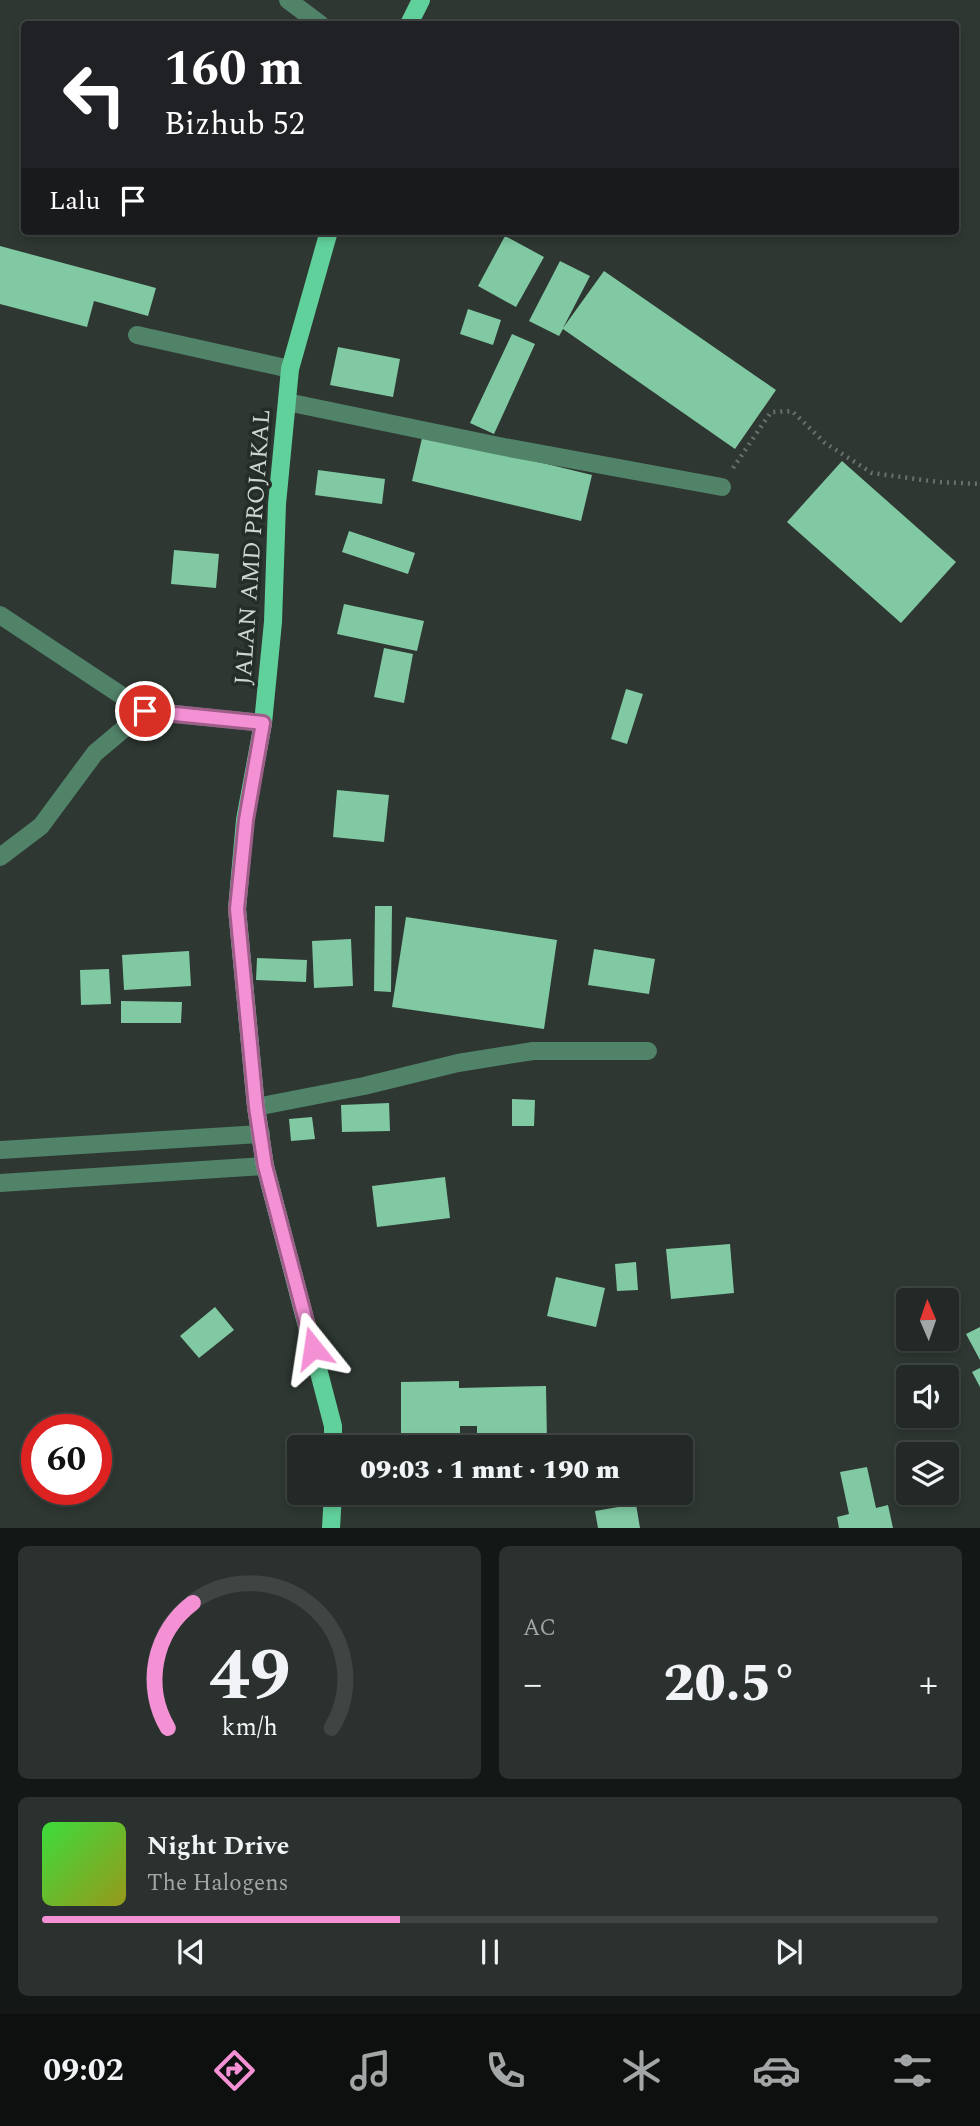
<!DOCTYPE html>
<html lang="id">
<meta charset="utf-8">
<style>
body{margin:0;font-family:Spectral,serif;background:#2a312e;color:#f1f3f6;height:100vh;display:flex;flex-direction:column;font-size:26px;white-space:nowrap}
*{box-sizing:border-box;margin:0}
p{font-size:23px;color:#a2a6a7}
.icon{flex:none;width:38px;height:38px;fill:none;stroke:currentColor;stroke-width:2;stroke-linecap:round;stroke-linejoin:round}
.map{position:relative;height:1528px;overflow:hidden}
.panel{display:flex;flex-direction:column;gap:18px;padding:18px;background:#131715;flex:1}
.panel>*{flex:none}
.banner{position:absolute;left:21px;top:21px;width:938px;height:214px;border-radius:7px;box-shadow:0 4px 10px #0003,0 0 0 2px #3f4543;background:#202124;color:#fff;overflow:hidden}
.needle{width:46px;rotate:358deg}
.tools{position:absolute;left:896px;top:1288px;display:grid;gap:14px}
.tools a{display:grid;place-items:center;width:63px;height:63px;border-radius:7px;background:#222926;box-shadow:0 4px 10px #0003,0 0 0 2px #3f4543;font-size:35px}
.speed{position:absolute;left:21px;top:1414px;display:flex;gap:14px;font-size:35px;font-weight:700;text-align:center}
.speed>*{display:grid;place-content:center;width:91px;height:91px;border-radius:50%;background:#222926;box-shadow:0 4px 10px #0003,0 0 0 2px #3f4543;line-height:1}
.speed .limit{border:10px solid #d22;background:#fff;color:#111}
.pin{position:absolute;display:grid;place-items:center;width:60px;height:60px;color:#fff;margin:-30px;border:4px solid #fff;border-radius:50%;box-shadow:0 2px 7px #0007}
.me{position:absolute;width:77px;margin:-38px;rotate:345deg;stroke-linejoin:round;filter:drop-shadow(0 0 5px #0008)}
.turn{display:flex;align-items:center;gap:24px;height:147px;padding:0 28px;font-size:32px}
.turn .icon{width:91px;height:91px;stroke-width:2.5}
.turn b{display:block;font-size:49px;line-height:60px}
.then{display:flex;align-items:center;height:66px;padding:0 28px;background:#0003;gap:14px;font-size:26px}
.big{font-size:52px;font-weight:800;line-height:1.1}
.panel .tile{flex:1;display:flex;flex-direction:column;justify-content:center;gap:10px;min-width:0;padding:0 24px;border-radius:10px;background:#2a312e}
.panel .dial{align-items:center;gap:0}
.dial svg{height:182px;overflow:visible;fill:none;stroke:#3f4543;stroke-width:7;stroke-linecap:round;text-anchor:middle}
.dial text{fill:#f1f3f6;stroke:none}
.song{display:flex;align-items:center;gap:21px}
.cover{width:84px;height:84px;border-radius:10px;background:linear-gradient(135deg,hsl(120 70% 55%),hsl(60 70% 35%))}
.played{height:7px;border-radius:4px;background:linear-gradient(90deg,#f491d4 40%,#3f4543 40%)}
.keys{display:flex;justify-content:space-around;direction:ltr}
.heat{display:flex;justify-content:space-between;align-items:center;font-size:38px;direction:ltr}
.panel .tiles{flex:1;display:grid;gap:18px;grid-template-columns:1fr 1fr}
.tile:last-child{grid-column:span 2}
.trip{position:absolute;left:287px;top:1435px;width:406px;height:70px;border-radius:7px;background:#222926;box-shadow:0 4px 10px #0003,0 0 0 2px #3f4543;font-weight:800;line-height:70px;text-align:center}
.tab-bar{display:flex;height:112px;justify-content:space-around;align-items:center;background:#0e100f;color:#a2a6a7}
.tab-bar .icon{width:49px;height:49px}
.tab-bar .on{color:#f491d4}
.tab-bar b{font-size:32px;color:#f1f3f6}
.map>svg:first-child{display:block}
.building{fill:#80c9a3}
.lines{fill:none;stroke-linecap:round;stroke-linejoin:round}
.path{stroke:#69716c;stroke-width:4.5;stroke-dasharray:2 5;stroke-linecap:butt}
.minor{stroke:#518369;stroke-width:18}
.major{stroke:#61d19b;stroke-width:18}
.route-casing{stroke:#9f5e8a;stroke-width:18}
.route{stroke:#f491d4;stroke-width:12}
.labels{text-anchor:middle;stroke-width:7;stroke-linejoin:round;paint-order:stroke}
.street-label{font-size:24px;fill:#ced4d0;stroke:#242d28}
</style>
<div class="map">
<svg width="980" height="1528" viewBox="0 0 980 1528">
<rect width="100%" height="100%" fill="#2e3732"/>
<path class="building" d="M505 236 544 257 516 307 478 286Z
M0 246 156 288 148 316 94 301 87 327 0 304Z
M560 261 590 276 563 328 604 271 776 390 735 449 563 329 559 336 529 321Z
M468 309 501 320 493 345 460 334Z
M512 334 535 344 494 434 470 423Z
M338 347 400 359 393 397 330 385Z
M423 434 592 475 581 521 412 481Z
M842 461 956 562 901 623 787 522Z
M318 470 385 479 382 504 315 495Z
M349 531 415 553 408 574 342 552Z
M174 550 219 554 216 588 171 584Z
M344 604 424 621 417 651 337 634Z
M384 648 413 654 404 703 374 697Z
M626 689 643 694 627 744 611 739Z
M337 790 389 795 384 842 333 837Z
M375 906H392L391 992 374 991Z
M406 917 557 940 544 1029 392 1007Z
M351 939 353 986 314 988 312 941Z
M594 949 655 959 649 994 588 985Z
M189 951 191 986 124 990 122 955Z
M257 958 307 960 306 982 256 980Z
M109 969 111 1004 81 1005 80 970Z
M121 1001 182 1002 181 1023H121Z
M512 1099 535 1100 534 1126H512Z
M389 1103 390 1131 342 1132 341 1105Z
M312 1117 315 1139 291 1141 289 1119Z
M445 1177 450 1218 377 1227 372 1186Z
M730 1244 734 1293 671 1299 666 1249Z
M636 1262 638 1290 617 1291 615 1264Z
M556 1277 605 1288 596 1327 547 1316Z
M215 1307 234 1330 199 1358 180 1336Z
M980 1327V1360L966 1334Z
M980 1368V1387L972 1372Z
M459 1381V1388L546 1386 547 1443 477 1444V1426H460V1447H401V1382Z
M867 1467 876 1508 888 1505 893 1528H839L837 1517 849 1514 840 1472Z
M636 1504 640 1528H598L595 1511Z"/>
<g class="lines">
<path class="path" d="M733 468 771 412 792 411 825 443 872 473 938 482 980 484"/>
<path class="minor" d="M288 0 320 24
M137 335 290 369
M287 402 504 447 722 487
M0 615 145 711
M0 857 41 826 95 753 145 711 263 723
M256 1107 364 1086 458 1063 533 1051H648
M0 1150 261 1134
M0 1183 265 1166"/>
<path class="major" d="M409 24 421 0
M329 231 290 369 277 504 273 622 263 723 245 820 237 909 256 1107 265 1166 333 1426V1447
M331 1528 333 1493"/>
</g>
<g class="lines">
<g class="route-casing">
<path id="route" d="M145 711 263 723 246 820 237 909 256 1107 265 1166 313 1348"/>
</g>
<use href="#route" class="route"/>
</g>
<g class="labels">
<g class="street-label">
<text transform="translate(252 547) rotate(-86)" y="8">JALAN AMD PROJAKAL</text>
</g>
</g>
</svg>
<div class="tools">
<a><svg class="needle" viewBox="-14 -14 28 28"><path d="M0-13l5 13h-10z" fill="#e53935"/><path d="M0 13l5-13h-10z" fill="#a2a6a7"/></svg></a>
<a><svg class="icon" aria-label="sound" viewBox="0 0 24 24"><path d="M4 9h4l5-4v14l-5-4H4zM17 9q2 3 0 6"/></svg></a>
<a><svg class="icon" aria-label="layers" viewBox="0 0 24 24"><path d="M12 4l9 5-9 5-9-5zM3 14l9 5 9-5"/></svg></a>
</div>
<div class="speed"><div class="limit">60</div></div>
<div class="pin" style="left:145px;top:711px;background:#d93025"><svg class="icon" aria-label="arrive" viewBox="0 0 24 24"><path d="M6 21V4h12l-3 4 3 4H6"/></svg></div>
<svg class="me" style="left:313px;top:1348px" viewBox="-20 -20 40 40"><path d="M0-17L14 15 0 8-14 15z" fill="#f491d4" stroke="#fff" stroke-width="4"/></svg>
<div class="trip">09:03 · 1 mnt · 190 m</div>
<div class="banner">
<div class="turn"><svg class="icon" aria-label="left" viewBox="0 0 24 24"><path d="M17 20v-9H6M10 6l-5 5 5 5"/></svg><div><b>160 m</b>Bizhub 52</div></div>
<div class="then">Lalu<svg class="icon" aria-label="arrive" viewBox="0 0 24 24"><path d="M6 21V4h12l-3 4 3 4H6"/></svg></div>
</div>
</div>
<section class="panel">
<div class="tiles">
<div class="tile dial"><svg viewBox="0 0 100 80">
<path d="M14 69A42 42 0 1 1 86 69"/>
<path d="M14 69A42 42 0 0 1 25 14" stroke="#f491d4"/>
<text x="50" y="56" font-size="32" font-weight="700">49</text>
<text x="50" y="72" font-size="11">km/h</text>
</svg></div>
<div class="tile"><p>AC</p>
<div class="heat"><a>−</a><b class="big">20.5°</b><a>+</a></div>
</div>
<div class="tile">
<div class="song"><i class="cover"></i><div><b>Night Drive</b><p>The Halogens</p></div></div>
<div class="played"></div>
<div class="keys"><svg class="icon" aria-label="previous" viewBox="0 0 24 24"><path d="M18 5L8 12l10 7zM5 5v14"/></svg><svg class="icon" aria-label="pause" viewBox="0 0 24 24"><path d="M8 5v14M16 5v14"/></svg><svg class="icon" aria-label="next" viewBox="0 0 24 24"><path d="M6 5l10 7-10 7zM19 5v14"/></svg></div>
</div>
</div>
</section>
<nav class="tab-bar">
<b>09:02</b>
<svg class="icon on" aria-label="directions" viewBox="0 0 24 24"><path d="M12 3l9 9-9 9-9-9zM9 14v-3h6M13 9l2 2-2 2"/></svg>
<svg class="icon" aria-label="music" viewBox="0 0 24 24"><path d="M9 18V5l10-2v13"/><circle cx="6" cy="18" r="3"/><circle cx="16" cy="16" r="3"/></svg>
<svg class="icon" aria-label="phone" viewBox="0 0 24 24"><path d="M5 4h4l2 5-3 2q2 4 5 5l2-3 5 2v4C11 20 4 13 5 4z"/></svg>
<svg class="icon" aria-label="climate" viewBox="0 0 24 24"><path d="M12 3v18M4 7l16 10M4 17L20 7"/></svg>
<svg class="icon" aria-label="car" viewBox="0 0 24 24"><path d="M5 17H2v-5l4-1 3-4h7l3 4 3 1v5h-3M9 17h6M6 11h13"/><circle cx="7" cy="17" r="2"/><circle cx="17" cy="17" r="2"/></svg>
<svg class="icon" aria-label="filters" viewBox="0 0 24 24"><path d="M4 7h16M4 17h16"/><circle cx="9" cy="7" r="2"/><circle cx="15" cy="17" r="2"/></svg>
</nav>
